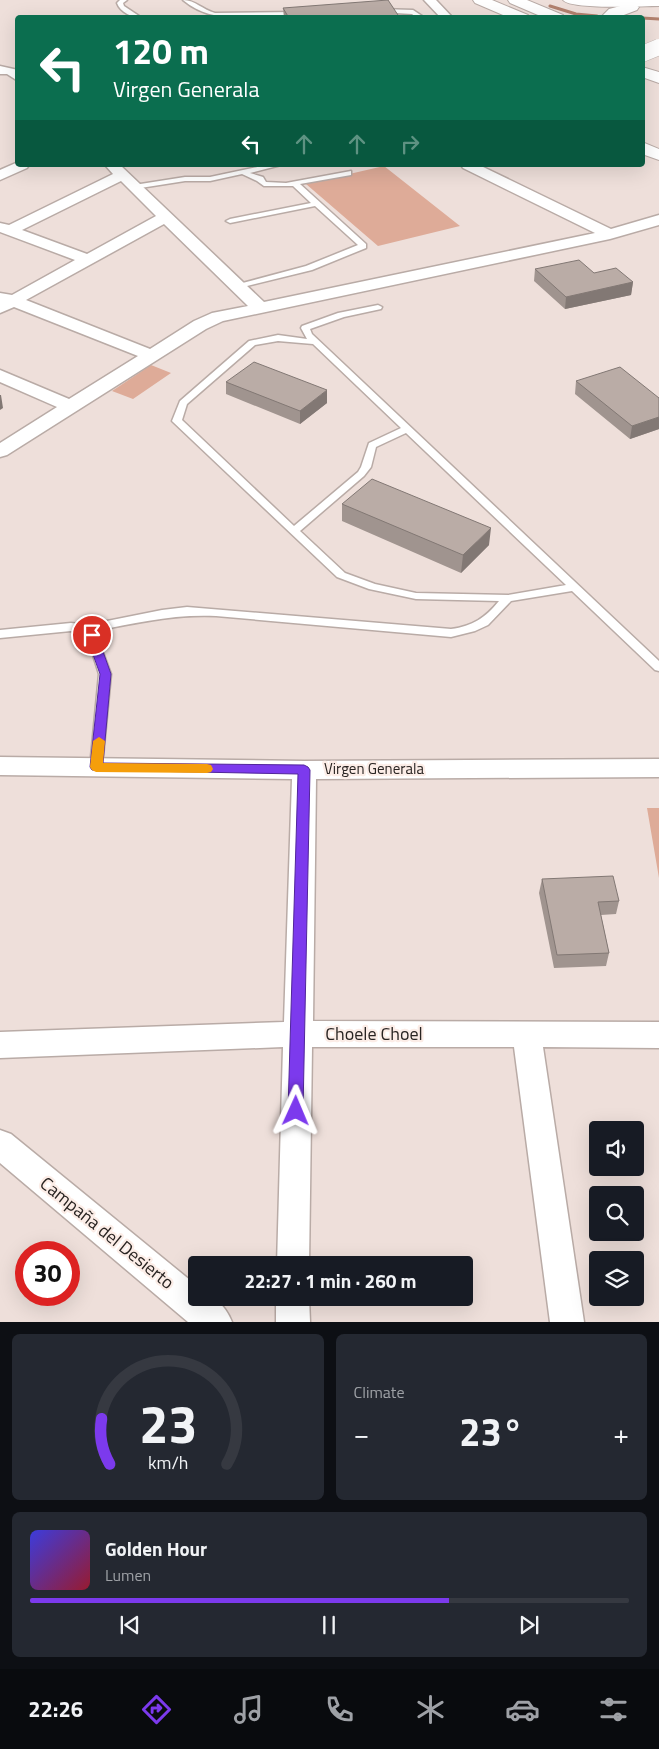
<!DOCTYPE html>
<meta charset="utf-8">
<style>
body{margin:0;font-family:"Titillium Web",sans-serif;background:#242831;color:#f1f3f6;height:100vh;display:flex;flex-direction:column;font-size:19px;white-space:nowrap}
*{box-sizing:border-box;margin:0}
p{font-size:16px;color:#9ea1a6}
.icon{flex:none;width:28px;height:28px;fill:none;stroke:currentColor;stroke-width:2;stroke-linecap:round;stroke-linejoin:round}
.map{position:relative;height:1322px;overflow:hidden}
.details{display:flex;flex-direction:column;gap:12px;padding:12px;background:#0d0f14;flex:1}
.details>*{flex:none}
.top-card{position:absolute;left:15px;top:15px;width:630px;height:152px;border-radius:5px;box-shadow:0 5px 20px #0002;background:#0b6e4f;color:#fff;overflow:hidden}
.tools{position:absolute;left:589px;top:1121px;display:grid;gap:10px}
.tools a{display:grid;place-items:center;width:55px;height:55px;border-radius:5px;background:#171b24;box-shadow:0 5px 20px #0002;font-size:25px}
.speed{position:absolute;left:15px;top:1241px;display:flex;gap:10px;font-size:25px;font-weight:700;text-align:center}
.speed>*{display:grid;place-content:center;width:65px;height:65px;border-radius:50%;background:#171b24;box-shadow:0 5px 20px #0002;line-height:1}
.speed .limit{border:8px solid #d22;background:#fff;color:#111}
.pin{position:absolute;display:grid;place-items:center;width:42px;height:42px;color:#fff;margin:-21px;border:2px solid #fff;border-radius:50%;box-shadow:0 1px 5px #0007}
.me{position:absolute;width:55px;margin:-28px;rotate:1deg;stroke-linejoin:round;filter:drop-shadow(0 0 4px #0008)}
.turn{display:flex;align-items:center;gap:18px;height:105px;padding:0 15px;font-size:22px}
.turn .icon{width:65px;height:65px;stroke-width:2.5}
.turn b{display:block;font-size:35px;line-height:42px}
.lanes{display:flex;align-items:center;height:48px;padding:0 15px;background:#0003;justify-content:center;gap:25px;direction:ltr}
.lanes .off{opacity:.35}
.big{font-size:38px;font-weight:700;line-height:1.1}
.details .card{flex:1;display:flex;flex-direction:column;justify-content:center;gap:8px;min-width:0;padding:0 18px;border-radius:8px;background:#242831}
.details .dial{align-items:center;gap:0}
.dial svg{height:130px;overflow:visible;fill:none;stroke:#363941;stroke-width:7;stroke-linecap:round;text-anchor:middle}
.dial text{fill:#f1f3f6;stroke:none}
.song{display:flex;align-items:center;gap:15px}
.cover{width:60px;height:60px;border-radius:8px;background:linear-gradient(135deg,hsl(240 70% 55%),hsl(350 70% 35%))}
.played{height:5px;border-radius:2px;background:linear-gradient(90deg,#7c3aed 70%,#363941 70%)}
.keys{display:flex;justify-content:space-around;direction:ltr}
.heat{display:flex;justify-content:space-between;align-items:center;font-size:28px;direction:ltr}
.details .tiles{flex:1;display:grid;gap:12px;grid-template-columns:1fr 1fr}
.card:last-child{grid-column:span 2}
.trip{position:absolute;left:188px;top:1256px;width:285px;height:50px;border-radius:5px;background:#171b24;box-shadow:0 5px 20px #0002;font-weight:700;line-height:50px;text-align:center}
.menu{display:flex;height:80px;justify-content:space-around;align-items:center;background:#090b0e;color:#9ea1a6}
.menu .icon{width:35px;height:35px}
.menu .selected{color:#7c3aed}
.menu b{font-size:22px;color:#f1f3f6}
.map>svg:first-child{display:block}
.green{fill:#deab98}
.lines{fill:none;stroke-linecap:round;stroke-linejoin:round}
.stream{stroke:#b2816e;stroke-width:3}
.lane-casing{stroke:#b9aba6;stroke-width:3}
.street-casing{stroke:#b9aba6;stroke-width:3}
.secondary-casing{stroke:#b9aba6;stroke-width:2}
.highway-casing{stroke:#b9aba6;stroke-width:2}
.lane{fill:#fff;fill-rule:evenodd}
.street{fill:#fff;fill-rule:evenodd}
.secondary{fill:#fff;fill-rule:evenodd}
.highway{fill:#fff;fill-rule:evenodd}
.secondary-bridge-casing{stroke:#b9aba6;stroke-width:17;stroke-linecap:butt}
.secondary-bridge{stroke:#fff;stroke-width:16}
.wall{fill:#a0948f}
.shaded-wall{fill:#827874}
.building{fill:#baaca6;stroke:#827874}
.route{fill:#7c3aed;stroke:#51269a}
.slow{fill:#f59e0b}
.labels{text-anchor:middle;stroke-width:4.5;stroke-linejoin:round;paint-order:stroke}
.street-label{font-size:15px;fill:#292422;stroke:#fcede7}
.near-street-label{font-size:18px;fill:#292422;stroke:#fcede7}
</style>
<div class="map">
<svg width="659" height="1322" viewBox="0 0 659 1322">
<rect width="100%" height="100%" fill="#eedfda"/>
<path class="green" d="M384 166 460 226 378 246 306 184Z
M151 365 171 373 133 399 112 391Z
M647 808H659V878Z"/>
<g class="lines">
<path class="stream" d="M550 6 576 14 597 16
M627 17 634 18
M642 18 659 19"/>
<g class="lane-casing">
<path id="lane" d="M120 0H127L123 3 124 6 142 18C133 18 120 12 117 3Z
M183 0C195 0 203 10 215 13L298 12 301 14 298 16H272L273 18H267V16C235 16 209 22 183 0Z
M380 9 413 10 425 18H417L412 14 378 12Z
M267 165H281L250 173 263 177 266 182 286 183 351 171V175L300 184 366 244V248L312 270 235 289V285L306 266 358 245 315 206 230 223 226 221 230 219 311 203 293 186H264L257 181 242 174 210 181H185L134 189 130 187 134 185 185 177H210Z
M378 305 382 307 381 309 344 317 310 329 312 334 659 661V671L655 670 572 591 511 601 488 625 475 631 451 637 216 616C173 614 136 623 95 631L111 674 102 767 100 770H92L90 767 99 674 87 636 84 632 71 631 0 638V630L71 623 87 625 162 610 187 607 451 629C473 626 485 618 499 601L416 599 369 589 337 577 172 421 180 401 249 341 278 335 307 339 301 328 302 326 338 313ZM278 341 313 344 401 428 369 443 361 467 358 472 294 526 182 420 187 404 255 345ZM406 433 566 585 508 595 416 593 375 584 345 573 300 531 364 476 371 467 376 447Z"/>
</g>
<g class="street-casing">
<path id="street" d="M424 0H436L453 18H441Z
M0 66 18 70V81L7 74H0Z
M18 162V165H29L27 168 0 180V170Z
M105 165H120L264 302 595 233 463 168 461 165H479L611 229 659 215V225L610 239 223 321 206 329 7 455 0 457V443L57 407 0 382V370L69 399 138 356 14 307 0 313V293L12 295 75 260 0 232V223L9 225 113 174ZM121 181 156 216 87 254 22 230ZM164 224 248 306 212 313 194 321 150 349 26 300Z
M0 757 304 761 659 759V777L316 779 313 1021 659 1022V1048L543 1047 584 1322H550L514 1047H312L309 1265H277L283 1047 0 1058V1032L284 1022 292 779 0 775Z
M0 1130 11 1134 196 1285V1298C216 1298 224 1303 232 1322H188L0 1163Z
M276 1298H309L310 1322H276Z"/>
</g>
<g class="secondary-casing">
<path id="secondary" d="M563 0H659V6C643 6 571 10 563 0Z
M642 142 659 149V160L642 154Z"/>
</g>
<g class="highway-casing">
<path id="highway" d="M473 0H492L528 15 530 18H510L475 3Z
M508 0H527L563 15 565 18H545L510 3Z
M632 3 639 7 637 10 616 18H600L609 9Z
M642 67 659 72V83L642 77Z"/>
</g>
<use href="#lane" class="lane"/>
<use href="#street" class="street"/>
<use href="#secondary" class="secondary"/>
<use href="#highway" class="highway"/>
<g class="secondary-bridge-casing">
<path id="secondary-bridge" d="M642 54 659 47"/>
</g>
<use href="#secondary-bridge" class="secondary-bridge"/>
</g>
<path class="wall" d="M283 8 400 18H284Z
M535 269 594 273 633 282 631 295 565 309 534 281Z
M576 381 659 398V429L630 439 575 394Z
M226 382 327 403 300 424 226 394Z
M342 504 489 545 461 573 342 521Z
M542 879 619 901 616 914 601 915 609 953 606 966 554 968 539 893Z"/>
<path class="shaded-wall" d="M633 282 631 295 565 309 566 297Z
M327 390V403L300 424V411Z
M0 395H1L3 408 0 410Z
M659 417V429L630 439 632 426Z
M491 528 489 545 461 573 463 555Z"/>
<path class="building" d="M388 0 400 18H289L283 8Z
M579 260 594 273 616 268 633 282 566 297 535 269Z
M254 362 327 390 300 411 226 382Z
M620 367 659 398V417L632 426 576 381Z
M372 479 491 528 463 555 342 504Z
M613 876 619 901 598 902 609 953 557 955 542 879Z"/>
<path class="route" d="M92 631 97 635 111 674 103 763 304 765 308 767 310 770 303 1111 301 1116 296 1118 290 1116 288 1111 298 774 92 770 90 767 100 674 86 635Z"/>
<path class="slow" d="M99 737 105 741 103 763 207 764 211 765 213 769 211 772 207 773 96 772 92 770 90 767 93 741Z"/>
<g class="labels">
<g class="street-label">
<text x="374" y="774">Virgen Generala</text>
</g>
<g class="near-street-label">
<text x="374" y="1040">Choele Choel</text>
<text transform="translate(107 1233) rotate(39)" y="6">Campaña del Desierto</text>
</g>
</g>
</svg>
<div class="tools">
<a><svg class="icon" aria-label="sound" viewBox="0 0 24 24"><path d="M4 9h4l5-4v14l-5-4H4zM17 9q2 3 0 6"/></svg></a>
<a><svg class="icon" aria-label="search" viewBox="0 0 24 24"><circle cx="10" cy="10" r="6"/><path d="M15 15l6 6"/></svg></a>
<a><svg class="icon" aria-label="layers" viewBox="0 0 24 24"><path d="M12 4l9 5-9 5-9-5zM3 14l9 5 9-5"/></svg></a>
</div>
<div class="speed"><div class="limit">30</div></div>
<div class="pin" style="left:92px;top:635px;background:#d93025"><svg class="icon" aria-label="arrive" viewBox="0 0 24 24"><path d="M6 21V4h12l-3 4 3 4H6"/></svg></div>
<svg class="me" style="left:296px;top:1111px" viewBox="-20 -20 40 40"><path d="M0-17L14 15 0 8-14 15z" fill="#7c3aed" stroke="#fff" stroke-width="4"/></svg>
<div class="trip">22:27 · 1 min · 260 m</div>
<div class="top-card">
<div class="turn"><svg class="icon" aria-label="left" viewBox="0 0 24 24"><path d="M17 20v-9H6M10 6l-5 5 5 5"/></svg><div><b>120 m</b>Virgen Generala</div></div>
<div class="lanes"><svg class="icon" aria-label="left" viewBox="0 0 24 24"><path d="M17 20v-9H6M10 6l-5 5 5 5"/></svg><svg class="icon off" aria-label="ahead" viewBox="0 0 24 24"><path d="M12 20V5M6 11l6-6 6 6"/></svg><svg class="icon off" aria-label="ahead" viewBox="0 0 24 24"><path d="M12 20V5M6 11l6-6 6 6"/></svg><svg class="icon off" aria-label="right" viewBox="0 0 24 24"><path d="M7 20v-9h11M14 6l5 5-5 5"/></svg></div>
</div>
</div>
<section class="details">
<div class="tiles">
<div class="card dial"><svg viewBox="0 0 100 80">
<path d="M14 69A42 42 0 1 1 86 69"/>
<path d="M14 69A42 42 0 0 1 9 41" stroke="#7c3aed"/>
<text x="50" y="56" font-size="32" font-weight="700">23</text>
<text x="50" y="72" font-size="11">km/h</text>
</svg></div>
<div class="card"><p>Climate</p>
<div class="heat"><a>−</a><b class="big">23°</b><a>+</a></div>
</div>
<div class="card">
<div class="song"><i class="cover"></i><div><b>Golden Hour</b><p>Lumen</p></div></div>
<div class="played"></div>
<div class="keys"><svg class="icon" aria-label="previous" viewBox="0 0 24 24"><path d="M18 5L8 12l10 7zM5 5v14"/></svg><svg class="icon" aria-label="pause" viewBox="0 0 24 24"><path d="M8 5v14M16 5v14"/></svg><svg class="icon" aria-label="next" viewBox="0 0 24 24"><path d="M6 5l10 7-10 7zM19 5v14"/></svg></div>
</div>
</div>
</section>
<nav class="menu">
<b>22:26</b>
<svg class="icon selected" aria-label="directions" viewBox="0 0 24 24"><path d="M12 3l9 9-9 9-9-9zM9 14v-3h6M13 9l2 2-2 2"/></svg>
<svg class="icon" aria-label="music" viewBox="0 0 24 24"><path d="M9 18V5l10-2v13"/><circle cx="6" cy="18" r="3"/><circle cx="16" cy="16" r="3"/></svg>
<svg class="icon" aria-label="phone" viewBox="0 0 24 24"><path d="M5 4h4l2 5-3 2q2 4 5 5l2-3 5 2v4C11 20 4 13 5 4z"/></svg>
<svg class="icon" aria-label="climate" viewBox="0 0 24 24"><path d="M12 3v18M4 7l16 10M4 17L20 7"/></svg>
<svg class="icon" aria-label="car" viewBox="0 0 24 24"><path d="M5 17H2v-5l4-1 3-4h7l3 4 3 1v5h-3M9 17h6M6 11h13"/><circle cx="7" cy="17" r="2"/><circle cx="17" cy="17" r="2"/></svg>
<svg class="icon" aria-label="filters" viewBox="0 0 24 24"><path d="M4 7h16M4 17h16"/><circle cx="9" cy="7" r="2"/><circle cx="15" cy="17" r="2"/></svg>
</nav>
